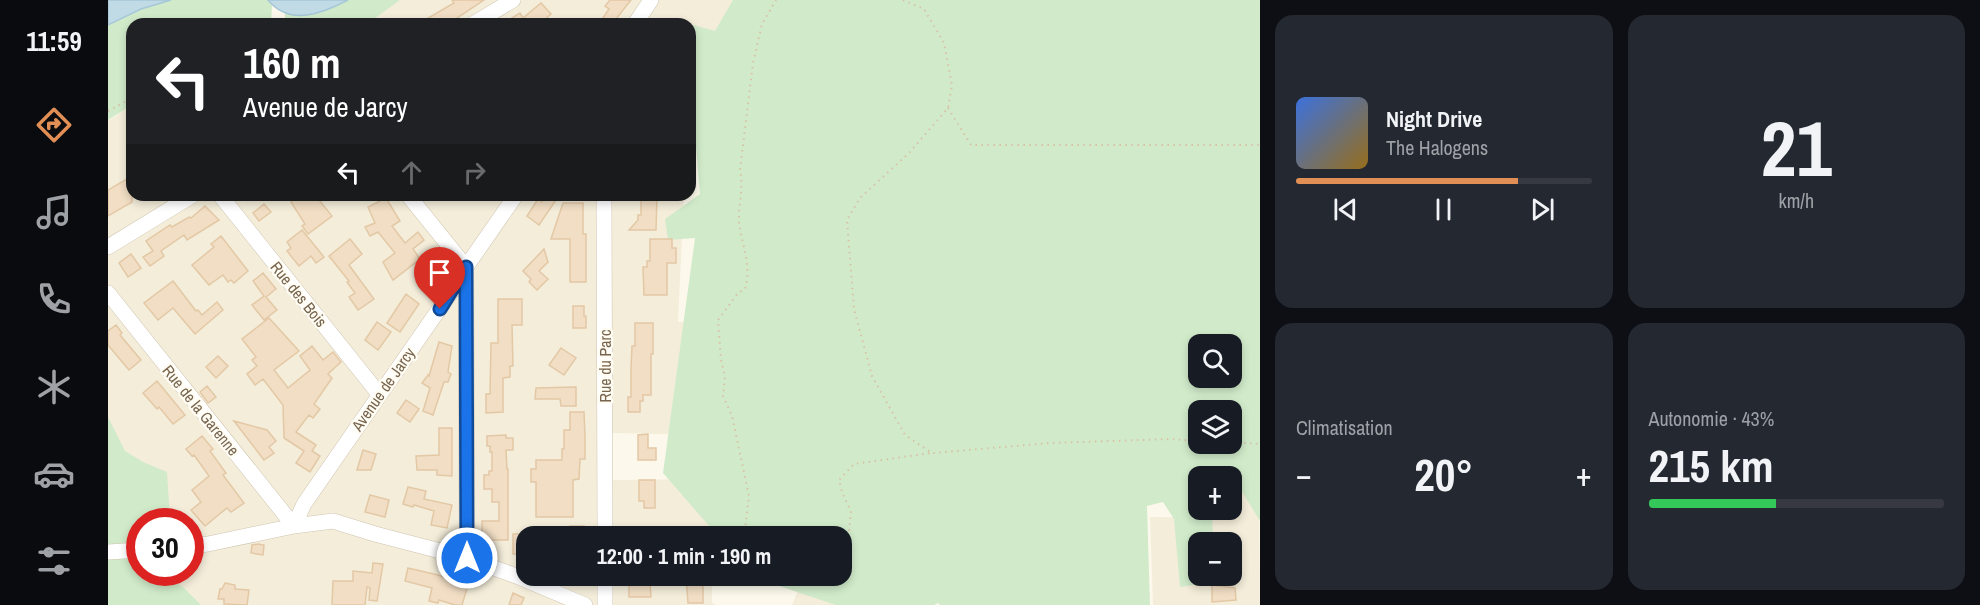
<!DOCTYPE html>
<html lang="fr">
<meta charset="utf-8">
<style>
body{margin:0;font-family:"Archivo Narrow",sans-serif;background:#242831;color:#f1f3f6;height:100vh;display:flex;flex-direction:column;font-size:22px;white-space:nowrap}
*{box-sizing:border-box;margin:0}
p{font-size:20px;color:#9ea1a6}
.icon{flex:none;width:33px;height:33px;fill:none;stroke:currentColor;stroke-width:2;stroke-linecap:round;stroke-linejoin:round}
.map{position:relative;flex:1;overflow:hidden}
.panel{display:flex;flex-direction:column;gap:15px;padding:15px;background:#0d0f14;width:720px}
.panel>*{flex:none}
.top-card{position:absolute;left:18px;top:18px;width:570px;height:183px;border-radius:18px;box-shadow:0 3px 9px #0003;background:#202124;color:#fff;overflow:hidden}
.fabs{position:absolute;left:1080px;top:334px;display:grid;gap:12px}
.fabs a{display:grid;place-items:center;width:54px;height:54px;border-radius:12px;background:#171b24;box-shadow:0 3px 9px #0003;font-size:30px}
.speed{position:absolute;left:18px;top:508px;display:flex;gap:12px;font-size:30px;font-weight:700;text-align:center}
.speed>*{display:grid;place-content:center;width:78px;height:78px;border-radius:50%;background:#171b24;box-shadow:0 3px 9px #0003;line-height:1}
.speed .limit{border:9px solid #d22;background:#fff;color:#111}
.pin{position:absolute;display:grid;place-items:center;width:51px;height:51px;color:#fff;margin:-62px -26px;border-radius:50% 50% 50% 0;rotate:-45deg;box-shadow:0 0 6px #0007}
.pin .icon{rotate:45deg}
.me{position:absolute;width:66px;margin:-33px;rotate:0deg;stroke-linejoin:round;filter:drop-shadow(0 0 4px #0008)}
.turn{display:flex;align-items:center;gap:21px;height:126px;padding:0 18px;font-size:27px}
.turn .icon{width:78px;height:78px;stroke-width:2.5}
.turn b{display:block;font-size:42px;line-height:51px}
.lanes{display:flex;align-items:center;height:57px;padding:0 18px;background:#0003;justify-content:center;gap:30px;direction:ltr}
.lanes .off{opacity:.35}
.big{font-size:45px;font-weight:700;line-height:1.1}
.panel .tile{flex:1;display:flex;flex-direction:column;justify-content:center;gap:9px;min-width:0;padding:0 21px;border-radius:18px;background:#242831}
.panel .dial{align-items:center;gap:0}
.dial b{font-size:78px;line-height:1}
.song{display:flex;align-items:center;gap:18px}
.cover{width:72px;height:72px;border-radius:9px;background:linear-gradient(135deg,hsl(220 70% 55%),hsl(40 70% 35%))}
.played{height:6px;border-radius:3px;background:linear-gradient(90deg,#e28f56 75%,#363941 75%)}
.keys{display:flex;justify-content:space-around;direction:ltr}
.heat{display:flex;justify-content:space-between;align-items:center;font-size:33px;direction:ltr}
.charge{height:9px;border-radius:4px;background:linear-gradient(90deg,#34c759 43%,#363941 0)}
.panel .tiles{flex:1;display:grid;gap:15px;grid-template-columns:repeat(2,1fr)}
.trip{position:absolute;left:408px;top:526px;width:336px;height:60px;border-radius:18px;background:#171b24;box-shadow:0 3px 9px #0003;font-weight:700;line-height:60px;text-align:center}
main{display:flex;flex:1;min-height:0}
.tab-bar{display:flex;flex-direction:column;width:108px;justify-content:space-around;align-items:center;background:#090b0e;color:#9ea1a6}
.tab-bar .icon{width:42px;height:42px}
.tab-bar .active{color:#e28f56}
.tab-bar b{font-size:27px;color:#f1f3f6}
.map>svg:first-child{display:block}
.residential{fill:#f4edda;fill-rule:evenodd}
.green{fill:#d1ebca;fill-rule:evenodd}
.water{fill:#c0dae6;stroke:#a6c7d8;stroke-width:1.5}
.building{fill:#f1dec4;stroke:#e3c8a5;stroke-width:1.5}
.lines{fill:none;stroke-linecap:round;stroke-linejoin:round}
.minor-casing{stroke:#cfc4b0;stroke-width:16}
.path{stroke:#d7c2a6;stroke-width:2;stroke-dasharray:1.5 4.5;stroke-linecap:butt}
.minor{stroke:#fff;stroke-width:15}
.route-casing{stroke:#114b97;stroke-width:15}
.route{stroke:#1a73e8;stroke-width:10}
.labels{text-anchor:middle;stroke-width:4.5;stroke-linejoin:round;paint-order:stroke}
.street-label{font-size:16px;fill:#78654e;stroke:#fffcf3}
</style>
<main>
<nav class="tab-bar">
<b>11:59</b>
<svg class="icon active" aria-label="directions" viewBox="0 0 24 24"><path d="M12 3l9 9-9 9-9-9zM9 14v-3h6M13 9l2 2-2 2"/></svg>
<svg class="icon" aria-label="music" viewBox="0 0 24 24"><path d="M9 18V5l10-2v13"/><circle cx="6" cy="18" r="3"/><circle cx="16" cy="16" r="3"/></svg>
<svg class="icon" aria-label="phone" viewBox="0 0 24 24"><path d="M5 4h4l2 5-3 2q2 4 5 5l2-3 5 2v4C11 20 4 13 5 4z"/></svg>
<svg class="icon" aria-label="climate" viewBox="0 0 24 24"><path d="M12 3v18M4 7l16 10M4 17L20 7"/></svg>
<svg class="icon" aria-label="car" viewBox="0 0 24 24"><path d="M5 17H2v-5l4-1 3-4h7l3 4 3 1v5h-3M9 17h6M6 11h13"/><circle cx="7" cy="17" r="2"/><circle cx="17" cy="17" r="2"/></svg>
<svg class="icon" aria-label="filters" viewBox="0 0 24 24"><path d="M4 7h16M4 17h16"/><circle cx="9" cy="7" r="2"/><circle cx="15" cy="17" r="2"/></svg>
</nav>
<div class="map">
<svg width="1152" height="605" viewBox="0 0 1152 605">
<rect width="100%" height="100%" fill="#fcf9ec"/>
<path class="residential" d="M275 0H632L606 144H582V24H232Z
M24 105V195H576L570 322H595L601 435 504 433 505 480 603 479 604 537H418V576H604V603L609 605H88L76 596 55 573H82V522H53L0 445V121Z
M1124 493H1151L1152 605H1045L1042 517 1116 518V510H1124ZM1090 543H1124V576H1090Z
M694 580 758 605H684Z"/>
<path class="green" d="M63 0H160L164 5 163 24H24V105L0 120V25L33 9Z
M177 0H292L259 24H177Z
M625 0H1152V521L1125 477H1090V510H1104L1105 543H1090V576H1105V582L1072 587 1066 519 1055 502 1039 506 1042 605H832L830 603 826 605H728L641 576H734V537H599L609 535 555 473 587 238 560 240 557 219 592 194 586 124 582 123V24L607 31ZM1090 345H1124V378H1090ZM1090 411H1124V444H1090Z
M0 417 17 451 35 462 59 472 62 519 69 522H32V573H57V577L75 587 93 605H0Z"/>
<path class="water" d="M0 0H63L33 9 0 25Z
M160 0H240C215 13 182 27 160 0Z"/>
<path class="building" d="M344 0H376L340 24H310L346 3Z
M502 0H523L504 24H491L501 9 497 6Z
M433 3 443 14 432 24H394L412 13 415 18Z
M24 176V202L0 216V190Z
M186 195H207L224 216 200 234 194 226 197 224 183 202 189 198Z
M439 195 448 200 431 225 419 216 430 199 434 202Z
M533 195H549L548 230H521L530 220V215H533Z
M278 198 292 221 284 226 297 243 310 232 316 240 305 249 312 259 285 280 275 262 287 253 270 232 262 236 257 227 267 223 260 207Z
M455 203H475V234H478V282H462V239H443Z
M156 204 163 212 151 221 145 213Z
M97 206 111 220 79 240 76 235 53 251 56 256 42 266 35 257 45 251 38 241 62 225 64 227 81 217 83 218Z
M194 230 216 257 208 263 203 256 191 266 179 251 183 248 179 242Z
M113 236 140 271 126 283 123 280 120 282 115 275 101 285 84 265 106 247 103 244Z
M242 239 254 254 241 265 266 299 250 310 241 297 247 293 239 282 241 281 221 256Z
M542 239H564V248H568V263H559V295H536L535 267H539V261H542Z
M436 249 440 262 431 271 440 279 429 290 421 282 423 279 415 271Z
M23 254 33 268 20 277 11 263Z
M155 273 168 289 158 297 169 310 156 320 144 305 156 296 145 281Z
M65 281 88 311 90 310 94 315 109 302 115 310 87 334 65 308 50 320 36 303Z
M298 294 311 304 292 332 279 323Z
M390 299H414V325H404L405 366H402V377L395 378V412L378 413V394H382L383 343H390Z
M465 306H476V316H478V328H465Z
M161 318 191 351 166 370 180 388 202 370 192 356 204 346 215 360 225 352 233 362 220 374 224 378 206 404 212 409 205 418 201 415 188 432 208 445 204 451 212 456 202 472 188 463 196 451 176 438 175 405 155 379 147 385 139 374 149 366 144 360 148 357 134 339Z
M269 322 283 332 270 350 257 340Z
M527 323H545V354H543V395H535V401H532V412H520V397H523V368L524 346H527Z
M8 325 14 333 12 335 33 360 21 370 0 345V331Z
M331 342 344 346 340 372 343 374 340 382H336L325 415 315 411 322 388 314 383 320 375 321 376Z
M453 348 468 358 456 375 441 365Z
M110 356 120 366 108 378 98 367Z
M49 381 77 415 65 424 51 407 49 409 35 393Z
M99 386 108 397 100 403 92 392Z
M468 387V406H453L452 399H427L428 388Z
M298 400 311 409 302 422 289 413Z
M462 412H476L477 436V459H472L471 479 465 480V517H428V482H423V469H428V460H454V449H456V430H462Z
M126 421 159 430 168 441 161 447 166 453 156 460Z
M331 428H344V476L329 475V470H309L308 456 331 455Z
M540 434V448H548V460H530V435Z
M398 435V438H405V450H398L399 469H400V540H374V521H391V502H384V489H376V475H381V471H384V452H382V446H379V436Z
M94 436 105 449 102 451 118 473 115 475 136 503 123 512 119 508 97 526 83 510 93 502 84 490 101 476 86 455 84 456 78 449Z
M255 450 268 454 263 470H249Z
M531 480H547V508H536V501H531Z
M300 487 318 491 316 499 344 505 339 528 323 525 326 511 306 505 305 507 295 504Z
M262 495 281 500 277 517 257 512Z
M462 526H476V537H461Z
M405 534H418V554H405Z
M150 544 156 545 155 555 143 553 144 545Z
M265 563 275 564 269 601 261 600 262 588 259 587 257 605H224L225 581H245V571L264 573Z
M300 568 330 575 360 585 354 605H347L331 600 330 603 321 601 324 588 297 581Z
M578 576H595V603H580Z
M521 582H542L543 597H521Z
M117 583 127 585V589L141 590 139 605 116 604V599H110L112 589H114Z
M1104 585 1127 588 1128 600 1104 602Z
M405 593 416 598 413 605H401Z"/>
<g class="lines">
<g class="minor-casing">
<path id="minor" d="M365 24 405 0
M527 24 543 0
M112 195 271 394
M300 195 358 267 359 558
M496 195 497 537
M0 247 85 195
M0 293 186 526
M186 526 196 504 343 292 358 267 408 195
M82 546 100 544 186 526 225 521 267 534 359 558 411 577 477 605
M0 552 32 550
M497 576V605"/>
</g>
<path class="path" d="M795 0 816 9 836 43 844 85 840 108 801 153 752 198 739 220 746 309 764 376 797 435 824 453 943 443 1063 439 1090 441
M155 24 161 21 163 24
M840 108 863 145H1152
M0 111 24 98
M1124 442 1152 444
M636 537 641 496 624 416 615 396 617 376 613 360 610 320 630 293 637 289C644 267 634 245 631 223 630 205 636 187 632 170L645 63 654 24 668 0
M734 565 738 561 743 512 734 492 731 480 746 464 823 453
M688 576 703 580 721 576"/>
<use href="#minor" class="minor"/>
</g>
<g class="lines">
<g class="route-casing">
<path id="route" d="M332 309 358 267 359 558"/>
</g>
<use href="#route" class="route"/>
</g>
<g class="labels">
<g class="street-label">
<text transform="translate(191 294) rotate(51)" y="6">Rue des Bois</text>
<text transform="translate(497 366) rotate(-90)" y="6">Rue du Parc</text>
<text transform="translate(275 389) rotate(-55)" y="6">Avenue de Jarcy</text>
<text transform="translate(93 410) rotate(51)" y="6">Rue de la Garenne</text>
</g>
</g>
</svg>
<div class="fabs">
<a><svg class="icon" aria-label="search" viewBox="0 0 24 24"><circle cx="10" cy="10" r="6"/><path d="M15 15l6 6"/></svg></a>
<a><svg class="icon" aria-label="layers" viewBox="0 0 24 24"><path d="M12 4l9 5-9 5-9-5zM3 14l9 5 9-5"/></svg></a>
<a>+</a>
<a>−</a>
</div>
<div class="speed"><div class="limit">30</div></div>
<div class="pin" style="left:332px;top:309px;background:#d93025"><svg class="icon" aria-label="arrive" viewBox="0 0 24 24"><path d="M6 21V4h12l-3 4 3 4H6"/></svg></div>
<svg class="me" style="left:359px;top:558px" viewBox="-20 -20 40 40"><circle r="17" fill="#1a73e8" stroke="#fff" stroke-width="3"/><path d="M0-11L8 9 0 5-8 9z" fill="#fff"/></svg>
<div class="trip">12:00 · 1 min · 190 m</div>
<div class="top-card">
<div class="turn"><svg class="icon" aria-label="left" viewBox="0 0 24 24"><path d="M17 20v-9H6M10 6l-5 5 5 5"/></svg><div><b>160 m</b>Avenue de Jarcy</div></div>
<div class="lanes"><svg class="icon" aria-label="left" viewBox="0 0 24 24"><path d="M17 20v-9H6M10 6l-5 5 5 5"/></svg><svg class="icon off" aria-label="ahead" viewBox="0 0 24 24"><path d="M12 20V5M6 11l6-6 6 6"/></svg><svg class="icon off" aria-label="right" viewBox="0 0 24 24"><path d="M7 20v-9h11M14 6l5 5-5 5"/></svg></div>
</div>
</div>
<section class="panel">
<div class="tiles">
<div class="tile">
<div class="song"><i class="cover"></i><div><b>Night Drive</b><p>The Halogens</p></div></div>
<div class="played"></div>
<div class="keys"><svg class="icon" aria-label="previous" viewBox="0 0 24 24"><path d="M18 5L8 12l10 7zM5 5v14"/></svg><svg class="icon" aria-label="pause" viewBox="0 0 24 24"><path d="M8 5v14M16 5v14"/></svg><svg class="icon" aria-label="next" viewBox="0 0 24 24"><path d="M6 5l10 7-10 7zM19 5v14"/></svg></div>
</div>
<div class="tile dial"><b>21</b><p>km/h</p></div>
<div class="tile"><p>Climatisation</p>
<div class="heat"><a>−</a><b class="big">20°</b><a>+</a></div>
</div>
<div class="tile"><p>Autonomie · 43%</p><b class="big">215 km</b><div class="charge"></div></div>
</div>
</section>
</main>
